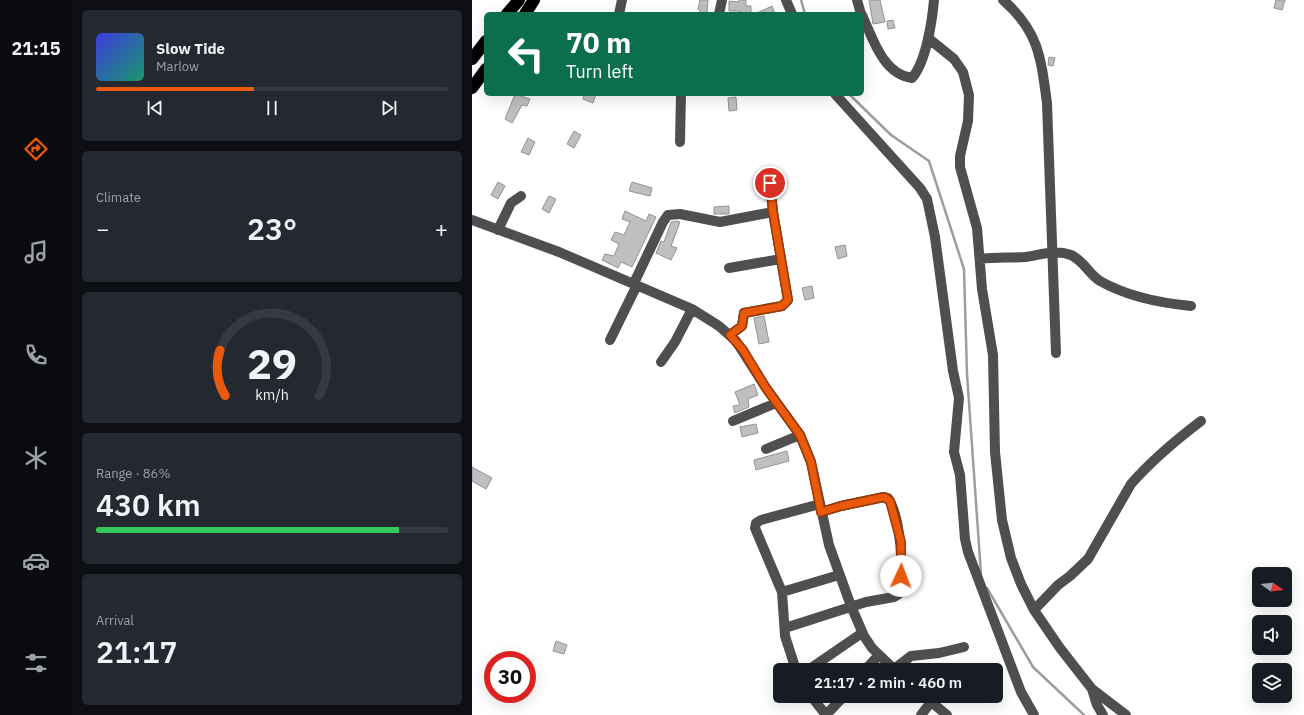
<!DOCTYPE html>
<meta charset="utf-8">
<style>
body{margin:0;font-family:"IBM Plex Sans",sans-serif;background:#242831;color:#f1f3f6;height:100vh;display:flex;flex-direction:column;font-size:15px;white-space:nowrap}
*{box-sizing:border-box;margin:0}
p{font-size:13px;color:#9ea1a6}
.icon{flex:none;width:22px;height:22px;fill:none;stroke:currentColor;stroke-width:2;stroke-linecap:round;stroke-linejoin:round}
.map{position:relative;flex:1;overflow:hidden}
.sheet{display:flex;flex-direction:column;gap:10px;padding:10px;background:#0d0f14;width:400px}
.sheet>*{flex:none}
.banner{position:absolute;left:12px;top:12px;width:380px;height:84px;border-radius:6px;box-shadow:0 4px 16px #0002;background:#0b6e4f;color:#fff;overflow:hidden}
.needle{width:26px;rotate:104deg}
.fabs{position:absolute;left:780px;top:567px;display:grid;gap:8px}
.fabs a{display:grid;place-items:center;width:40px;height:40px;border-radius:6px;background:#171b24;box-shadow:0 4px 16px #0002;font-size:20px}
.speed{position:absolute;left:12px;top:651px;display:flex;gap:8px;font-size:20px;font-weight:700;text-align:center}
.speed>*{display:grid;place-content:center;width:52px;height:52px;border-radius:50%;background:#171b24;box-shadow:0 4px 16px #0002;line-height:1}
.speed .limit{border:6px solid #d22;background:#fff;color:#111}
.pin{position:absolute;display:grid;place-items:center;width:34px;height:34px;color:#fff;margin:-17px;border:2px solid #fff;border-radius:50%;box-shadow:0 1px 4px #0007}
.me{position:absolute;width:44px;margin:-22px;rotate:2deg;stroke-linejoin:round;filter:drop-shadow(0 0 3px #0008)}
.turn{display:flex;align-items:center;gap:14px;height:84px;padding:0 16px;font-size:18px}
.turn .icon{width:52px;height:52px;stroke-width:2.5}
.turn b{display:block;font-size:28px;line-height:34px}
.big{font-size:30px;font-weight:600;line-height:1.1}
.sheet .card{flex:1;display:flex;flex-direction:column;justify-content:center;gap:6px;min-width:0;padding:0 14px;border-radius:6px;background:#242831}
.sheet .dial{align-items:center;gap:0}
.dial svg{height:104px;overflow:visible;fill:none;stroke:#363941;stroke-width:7;stroke-linecap:round;text-anchor:middle}
.dial text{fill:#f1f3f6;stroke:none}
.song{display:flex;align-items:center;gap:12px}
.cover{width:48px;height:48px;border-radius:6px;background:linear-gradient(135deg,hsl(240 70% 55%),hsl(160 70% 35%))}
.played{height:4px;border-radius:2px;background:linear-gradient(90deg,#ea580c 45%,#363941 45%)}
.keys{display:flex;justify-content:space-around;direction:ltr}
.heat{display:flex;justify-content:space-between;align-items:center;font-size:22px;direction:ltr}
.charge{height:6px;border-radius:3px;background:linear-gradient(90deg,#34c759 86%,#363941 0)}
.trip{position:absolute;left:301px;top:663px;width:230px;height:40px;border-radius:6px;background:#171b24;box-shadow:0 4px 16px #0002;font-weight:600;line-height:40px;text-align:center}
main{display:flex;flex:1;min-height:0}
.tabs{display:flex;flex-direction:column;width:72px;justify-content:space-around;align-items:center;background:#090b0e;color:#9ea1a6}
.tabs .icon{width:28px;height:28px}
.tabs .active{color:#ea580c}
.tabs b{font-size:18px;color:#f1f3f6}
.map>svg:first-child{display:block}
.lines{fill:none;stroke-linecap:round;stroke-linejoin:round}
.stream{stroke:#9d9d9d;stroke-width:2.5}
.building{fill:#bfbfbf;stroke:#939393}
.highway-casing{stroke:#dbdbdb;stroke-width:13}
.minor{stroke:#4f4f4f;stroke-width:10}
.highway{stroke:#000;stroke-width:12}
.route-casing{stroke:#983908;stroke-width:10}
.route{stroke:#ea580c;stroke-width:7}
</style>
<main>
<nav class="tabs">
<b>21:15</b>
<svg class="icon active" aria-label="directions" viewBox="0 0 24 24"><path d="M12 3l9 9-9 9-9-9zM9 14v-3h6M13 9l2 2-2 2"/></svg>
<svg class="icon" aria-label="music" viewBox="0 0 24 24"><path d="M9 18V5l10-2v13"/><circle cx="6" cy="18" r="3"/><circle cx="16" cy="16" r="3"/></svg>
<svg class="icon" aria-label="phone" viewBox="0 0 24 24"><path d="M5 4h4l2 5-3 2q2 4 5 5l2-3 5 2v4C11 20 4 13 5 4z"/></svg>
<svg class="icon" aria-label="climate" viewBox="0 0 24 24"><path d="M12 3v18M4 7l16 10M4 17L20 7"/></svg>
<svg class="icon" aria-label="car" viewBox="0 0 24 24"><path d="M5 17H2v-5l4-1 3-4h7l3 4 3 1v5h-3M9 17h6M6 11h13"/><circle cx="7" cy="17" r="2"/><circle cx="17" cy="17" r="2"/></svg>
<svg class="icon" aria-label="filters" viewBox="0 0 24 24"><path d="M4 7h16M4 17h16"/><circle cx="9" cy="7" r="2"/><circle cx="15" cy="17" r="2"/></svg>
</nav>
<section class="sheet">
<div class="card">
<div class="song"><i class="cover"></i><div><b>Slow Tide</b><p>Marlow</p></div></div>
<div class="played"></div>
<div class="keys"><svg class="icon" aria-label="previous" viewBox="0 0 24 24"><path d="M18 5L8 12l10 7zM5 5v14"/></svg><svg class="icon" aria-label="pause" viewBox="0 0 24 24"><path d="M8 5v14M16 5v14"/></svg><svg class="icon" aria-label="next" viewBox="0 0 24 24"><path d="M6 5l10 7-10 7zM19 5v14"/></svg></div>
</div>
<div class="card"><p>Climate</p>
<div class="heat"><a>−</a><b class="big">23°</b><a>+</a></div>
</div>
<div class="card dial"><svg viewBox="0 0 100 80">
<path d="M14 69A42 42 0 1 1 86 69"/>
<path d="M14 69A42 42 0 0 1 10 34" stroke="#ea580c"/>
<text x="50" y="56" font-size="32" font-weight="700">29</text>
<text x="50" y="72" font-size="11">km/h</text>
</svg></div>
<div class="card"><p>Range · 86%</p><b class="big">430 km</b><div class="charge"></div></div>
<div class="card"><p>Arrival</p><b class="big">21:17</b></div>
</section>
<div class="map">
<svg width="832" height="715" viewBox="0 0 832 715">
<rect width="100%" height="100%" fill="#fff"/>
<g class="lines">
<path class="stream" d="M329 0 333 14
M377 94 419 135 457 161 492 269 495 374 509 574
M515 588 561 667 612 715"/>
</g>
<path class="building" d="M228 0H236L235 14H228V10L226 9Z
M267 0H274V6H279V14H268V11H257V1L267 2Z
M397 0H408L413 22 401 24Z
M804 0H813L810 10 802 8Z
M300 6 303 14H283Z
M421 20 423 28 416 29 415 21Z
M577 57 583 58 581 66 576 65Z
M43 94 58 99 55 106 50 105 40 123 33 119Z
M112 94H124L121 103 111 99Z
M264 97 265 110 257 111 256 98Z
M102 131 109 135 102 148 95 144Z
M56 138 63 142 57 155 49 152Z
M26 182 33 186 26 199 19 195Z
M160 182 180 188 178 196 157 191Z
M77 196 84 199 77 213 70 209Z
M257 206V214H242V207Z
M153 211 174 221 177 214 184 217 160 267 149 262 146 268 130 260 133 254 142 256 147 244 139 240 143 232 152 235 158 222 150 219Z
M205 221 208 222 199 246 205 248 199 260 184 253 189 241 192 242 199 222Z
M373 245 375 256 366 259 363 247Z
M340 286 342 298 333 300 330 288Z
M292 316 297 342 287 344 282 318Z
M282 384 286 395 276 399 277 407 263 413 261 406 268 405 263 392Z
M284 424 286 433 270 437 268 427Z
M315 451 317 461 284 470 282 460Z
M0 467 20 478 14 489 0 481Z
M84 641 95 645 92 654 81 651Z"/>
<g class="lines">
<g class="highway-casing">
<path id="highway" d="M35 14 47 0
M53 14 62 0
M0 59 14 41
M0 88 14 69"/>
</g>
<path class="minor" d="M314 0 320 14
M385 0 389 14
M531 0C567 31 569 59 575 103L584 353
M147 14 150 0
M247 14 250 0
M390 15C401 39 411 74 440 78 454 62 460 22 462 0
M456 38 482 59 491 72 497 95 496 121 488 156V167L505 228 510 289 521 355 523 452 530 520 539 558 549 584 562 610 588 648 620 689 654 715
M363 94 448 188 455 199 463 237 481 371 487 398 482 452 488 475 493 539 496 552 549 692 562 715
M208 142 209 94
M0 220 87 252 220 309 247 326 264 341 294 388 328 435 339 462 357 545 379 606 392 636 400 648 423 670
M26 230 39 203 49 196
M508 259C523 257 538 258 553 257 568 255 584 249 599 255 611 260 617 274 628 281 656 297 688 303 719 306
M257 268 309 259
M162 283 191 222 196 215 208 214 248 222 301 212
M258 335 270 326 272 313 310 306 316 300 301 212 298 183
M138 340 165 285
M189 362 203 342 220 309
M261 421 304 403
M294 449 328 435
M310 592 367 575
M562 610 586 585 598 576 616 559 659 484C680 460 704 440 729 421
M313 628 394 602 422 597 427 594C432 571 429 517 416 498L412 497 369 506 349 512
M422 669 439 656 467 653 492 647
M324 670 313 636 310 592 283 528 284 523 289 520 348 504
M336 670 390 633
M393 670 407 655
M620 689 625 705 631 715
M339 696 354 715
M452 696 475 715
M354 715 372 696
M449 715 459 702"/>
<use href="#highway" class="highway"/>
</g>
<g class="lines">
<g class="route-casing">
<path id="route" d="M298 183 301 212 316 300 310 306 272 313 270 326 258 335 271 350 294 388 328 435 339 462 349 512 369 506 412 497 418 501 429 542V576"/>
</g>
<use href="#route" class="route"/>
</g>
</svg>
<div class="fabs">
<a><svg class="needle" viewBox="-14 -14 28 28"><path d="M0-13l5 13h-10z" fill="#e53935"/><path d="M0 13l5-13h-10z" fill="#9ea1a6"/></svg></a>
<a><svg class="icon" aria-label="sound" viewBox="0 0 24 24"><path d="M4 9h4l5-4v14l-5-4H4zM17 9q2 3 0 6"/></svg></a>
<a><svg class="icon" aria-label="layers" viewBox="0 0 24 24"><path d="M12 4l9 5-9 5-9-5zM3 14l9 5 9-5"/></svg></a>
</div>
<div class="speed"><div class="limit">30</div></div>
<div class="pin" style="left:298px;top:183px;background:#d93025"><svg class="icon" aria-label="arrive" viewBox="0 0 24 24"><path d="M6 21V4h12l-3 4 3 4H6"/></svg></div>
<svg class="me" style="left:429px;top:576px" viewBox="-20 -20 40 40"><circle r="19" fill="#fff"/><path d="M0-13L10 11 0 6-10 11z" fill="#ea580c"/></svg>
<div class="trip">21:17 · 2 min · 460 m</div>
<div class="banner">
<div class="turn"><svg class="icon" aria-label="left" viewBox="0 0 24 24"><path d="M17 20v-9H6M10 6l-5 5 5 5"/></svg><div><b>70 m</b>Turn left</div></div>
</div>
</div>
</main>
